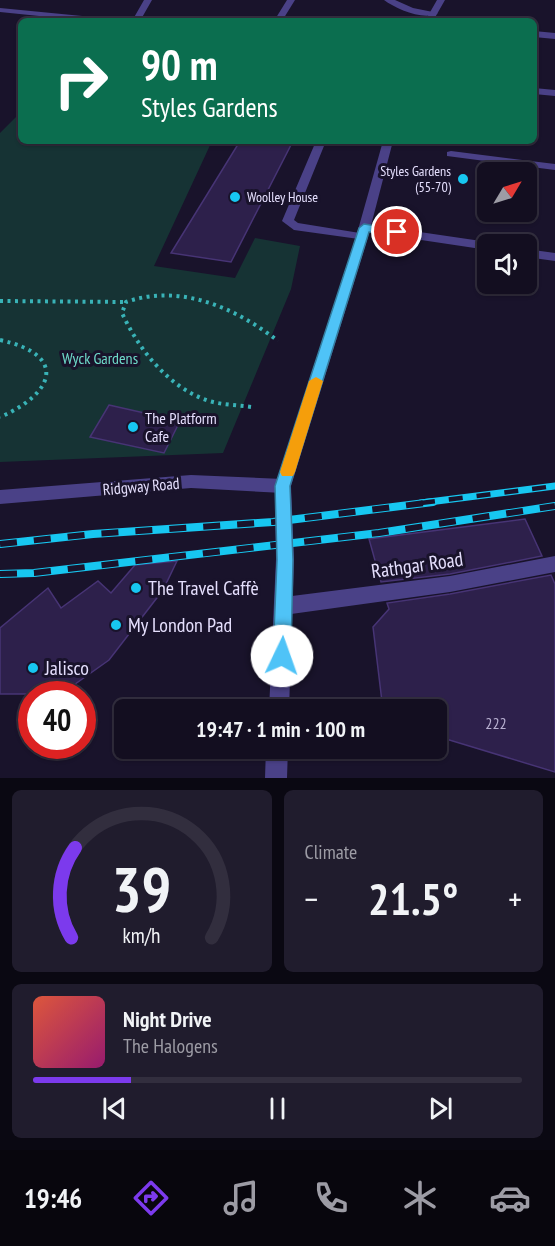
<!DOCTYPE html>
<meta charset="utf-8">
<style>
body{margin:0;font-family:"PT Sans Narrow",sans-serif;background:#201c2d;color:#f1f3f6;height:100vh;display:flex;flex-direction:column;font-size:22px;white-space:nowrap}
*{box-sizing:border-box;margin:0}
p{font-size:20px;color:#9d9ca5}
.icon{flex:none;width:33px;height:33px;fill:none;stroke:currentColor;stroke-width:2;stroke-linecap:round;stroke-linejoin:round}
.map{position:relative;height:778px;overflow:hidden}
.side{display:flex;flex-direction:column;gap:12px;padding:12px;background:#0a0812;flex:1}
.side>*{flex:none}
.guide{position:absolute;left:18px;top:18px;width:519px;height:126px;border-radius:9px;box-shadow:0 2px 4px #0004,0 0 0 2px #322e3e;background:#0b6e4f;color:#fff;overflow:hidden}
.needle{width:39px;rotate:52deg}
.tools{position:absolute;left:477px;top:162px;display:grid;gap:12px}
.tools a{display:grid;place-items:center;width:60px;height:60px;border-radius:9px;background:#130e20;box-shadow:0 2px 4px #0004,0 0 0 2px #322e3e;font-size:30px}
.speed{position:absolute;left:18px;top:681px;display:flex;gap:12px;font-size:30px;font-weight:700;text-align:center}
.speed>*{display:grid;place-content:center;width:78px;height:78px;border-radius:50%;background:#130e20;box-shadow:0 2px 4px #0004,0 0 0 2px #322e3e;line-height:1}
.speed .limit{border:9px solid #d22;background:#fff;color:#111}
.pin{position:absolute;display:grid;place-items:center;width:51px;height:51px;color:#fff;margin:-26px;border:3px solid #fff;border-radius:50%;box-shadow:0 2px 6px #0007}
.me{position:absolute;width:66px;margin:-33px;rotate:3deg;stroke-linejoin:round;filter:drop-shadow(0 0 4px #0008)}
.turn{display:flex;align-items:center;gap:21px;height:126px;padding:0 24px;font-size:27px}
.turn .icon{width:78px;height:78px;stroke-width:2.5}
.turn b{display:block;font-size:42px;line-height:51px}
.big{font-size:45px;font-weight:700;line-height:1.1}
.side .card{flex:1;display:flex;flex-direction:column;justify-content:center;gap:9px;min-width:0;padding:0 21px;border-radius:9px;background:#201c2d}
.side .dial{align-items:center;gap:0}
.dial svg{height:156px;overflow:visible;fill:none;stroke:#322e3e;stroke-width:7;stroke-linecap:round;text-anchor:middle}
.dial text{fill:#f1f3f6;stroke:none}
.song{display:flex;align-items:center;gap:18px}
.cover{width:72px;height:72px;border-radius:9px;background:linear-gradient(135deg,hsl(10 70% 55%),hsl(320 70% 35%))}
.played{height:6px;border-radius:3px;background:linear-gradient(90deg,#7c3aed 20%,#322e3e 20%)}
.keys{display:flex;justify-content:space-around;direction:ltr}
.heat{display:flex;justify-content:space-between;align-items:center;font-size:33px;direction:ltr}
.side .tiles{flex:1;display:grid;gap:12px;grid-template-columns:1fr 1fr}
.card:last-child{grid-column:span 2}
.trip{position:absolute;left:114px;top:699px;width:333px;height:60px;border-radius:9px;background:#130e20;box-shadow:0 2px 4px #0004,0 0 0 2px #322e3e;font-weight:700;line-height:60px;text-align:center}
.menu{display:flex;height:96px;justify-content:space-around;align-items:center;background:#08060d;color:#9d9ca5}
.menu .icon{width:42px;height:42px}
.menu .on{color:#7c3aed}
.menu b{font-size:27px;color:#f1f3f6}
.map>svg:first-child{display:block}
.green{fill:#163334}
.building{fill:#2d204b;stroke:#473475;stroke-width:1.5}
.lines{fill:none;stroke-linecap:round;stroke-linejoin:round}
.path{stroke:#39b3b7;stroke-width:4;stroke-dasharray:3 4.5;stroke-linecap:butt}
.service{fill:#4a4187;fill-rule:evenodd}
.minor{fill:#4a4187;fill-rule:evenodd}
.tertiary{fill:#4a4187;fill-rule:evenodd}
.rail-far1-casing{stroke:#17c7f1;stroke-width:7}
.rail-casing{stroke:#17c7f1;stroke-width:8}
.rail-far1{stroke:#19132b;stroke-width:4.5;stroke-dasharray:14;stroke-linecap:butt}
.rail{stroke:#19132b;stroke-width:6;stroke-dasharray:17;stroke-linecap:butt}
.route{fill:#4fc3f7;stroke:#337fa1;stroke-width:1.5}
.slow{fill:#f59e0b}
.poi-dot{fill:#17c7f1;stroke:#19132b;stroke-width:2}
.labels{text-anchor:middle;stroke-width:6;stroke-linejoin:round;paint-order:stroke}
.far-poi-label{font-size:14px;fill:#e5dffd;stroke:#19132b;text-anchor:end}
.park-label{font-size:16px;fill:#6edac9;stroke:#19132b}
.poi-label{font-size:16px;fill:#e5dffd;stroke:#19132b;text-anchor:start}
.street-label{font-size:16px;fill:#e5dffd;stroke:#19132b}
.near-number-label{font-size:16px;fill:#b7afd0}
.near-street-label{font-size:20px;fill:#e5dffd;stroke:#19132b}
.near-poi-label{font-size:20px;fill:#e5dffd;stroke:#19132b;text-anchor:start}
</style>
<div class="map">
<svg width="555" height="778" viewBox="0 0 555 778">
<rect width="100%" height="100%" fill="#19132b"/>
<path class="green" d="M21 112V141H212L154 266 235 278 255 238 300 246 291 289 223 453 0 462V133Z"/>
<path class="building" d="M240 141H293L231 262 171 253Z
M109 405 180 421 164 453 90 437Z
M525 519 542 556 450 574 381 582 369 539Z
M177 561 163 590 109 660 61 694H0V628L48 588 61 608 98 581 111 593 135 565Z
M551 575 555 584V772L436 736V710H383L373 627 389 609 387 603 450 594Z"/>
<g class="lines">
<path class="path" d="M0 301 126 302
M0 340C69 355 54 394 0 417
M251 407C237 405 223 405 209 401 169 388 139 350 122 313L126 302C180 283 236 308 278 341"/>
<path class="service" d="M384 0H395L413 8 438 13C424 21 396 9 384 0Z
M534 31 555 33V39L534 37Z
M534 88 555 90V96L534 94Z
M316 141H326L294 220 298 223 366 234V240L294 230 282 221Z
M451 151 555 164V170L447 156V152Z"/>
<path class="minor" d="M144 0H152L140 21H132Z
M287 0H295L282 21H274Z
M0 8 113 19 117 21H88L0 12Z
M365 224 488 242 493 244H488V250L361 231 359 228Z
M526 249 555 253V261L526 257Z
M191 475 283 479 289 481 291 486 289 491 283 493 191 488 0 504V490Z
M555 556V572L450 592 284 615 277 612 274 606 277 600 284 597 450 576Z"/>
<path class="tertiary" d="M437 0H445L433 21H425Z
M383 141H393L368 237 291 486 294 559 289 710H269L276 559 275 486 356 237Z
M266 748H288L287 778H265Z"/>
<g class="rail-far1-casing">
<path id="rail-far1" d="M421 503 555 486"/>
</g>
<g class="rail-casing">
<path id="rail" d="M0 544 93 534 273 522 433 502
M0 574 34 573 379 533 555 506"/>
</g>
<use href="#rail-far1" class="rail-far1"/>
<use href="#rail" class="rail"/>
</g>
<path class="route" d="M364 224 397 229 403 232 397 236 369 232 290 486 293 560 291 656 288 662 282 664 275 662 273 656 277 560 275 486 359 228Z"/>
<path class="slow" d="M316 377 323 381 295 472 293 476H282L280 472 309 381Z"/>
<g class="poi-dot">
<circle cx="463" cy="179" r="6"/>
<circle cx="235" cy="197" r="6"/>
<circle cx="133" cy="427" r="6"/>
<circle cx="136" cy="588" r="6"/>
<circle cx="116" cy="625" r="6"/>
<circle cx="33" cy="668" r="6"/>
</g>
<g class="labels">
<g class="far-poi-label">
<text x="451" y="176">Styles Gardens<tspan x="451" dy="16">(55-70)</tspan></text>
<text x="247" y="202" text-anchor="start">Woolley House</text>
</g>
<g class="park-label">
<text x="100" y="364">Wyck Gardens</text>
</g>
<g class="poi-label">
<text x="145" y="424">The Platform<tspan x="145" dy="18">Cafe</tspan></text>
</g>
<g class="street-label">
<text transform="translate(141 486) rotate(-5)" y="6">Ridgway Road</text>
</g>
<g class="near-number-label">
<text x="496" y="729">222</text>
</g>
<g class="near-street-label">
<text transform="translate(417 565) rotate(-8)" y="7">Rathgar Road</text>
</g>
<g class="near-poi-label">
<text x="148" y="595">The Travel Caffè</text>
<text x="128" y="632">My London Pad</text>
<text x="45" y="675">Jalisco</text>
</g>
</g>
</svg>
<div class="tools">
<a><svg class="needle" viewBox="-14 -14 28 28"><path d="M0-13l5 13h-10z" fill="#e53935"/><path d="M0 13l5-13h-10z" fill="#9d9ca5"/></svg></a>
<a><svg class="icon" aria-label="sound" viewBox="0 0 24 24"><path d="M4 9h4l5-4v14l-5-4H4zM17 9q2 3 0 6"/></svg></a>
</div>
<div class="speed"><div class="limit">40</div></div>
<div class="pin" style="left:397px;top:232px;background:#d93025"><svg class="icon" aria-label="arrive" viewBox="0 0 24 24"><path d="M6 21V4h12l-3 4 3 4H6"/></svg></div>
<svg class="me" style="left:282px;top:656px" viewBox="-20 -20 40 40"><circle r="19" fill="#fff"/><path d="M0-13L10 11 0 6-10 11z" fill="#4fc3f7"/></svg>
<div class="trip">19:47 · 1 min · 100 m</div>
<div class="guide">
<div class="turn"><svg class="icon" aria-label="right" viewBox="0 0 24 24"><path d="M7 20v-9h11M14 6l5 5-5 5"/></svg><div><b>90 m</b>Styles Gardens</div></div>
</div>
</div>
<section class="side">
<div class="tiles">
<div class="card dial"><svg viewBox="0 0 100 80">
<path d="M14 69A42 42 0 1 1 86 69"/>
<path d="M14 69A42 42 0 0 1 16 23" stroke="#7c3aed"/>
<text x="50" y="56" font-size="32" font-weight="700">39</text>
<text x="50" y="72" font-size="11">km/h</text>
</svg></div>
<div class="card"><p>Climate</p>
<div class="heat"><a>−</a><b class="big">21.5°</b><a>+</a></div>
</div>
<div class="card">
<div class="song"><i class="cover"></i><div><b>Night Drive</b><p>The Halogens</p></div></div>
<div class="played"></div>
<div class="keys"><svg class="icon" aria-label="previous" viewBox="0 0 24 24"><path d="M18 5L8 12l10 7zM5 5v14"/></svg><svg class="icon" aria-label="pause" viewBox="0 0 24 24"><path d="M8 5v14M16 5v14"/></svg><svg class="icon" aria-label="next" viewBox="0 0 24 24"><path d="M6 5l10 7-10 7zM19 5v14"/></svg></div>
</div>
</div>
</section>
<nav class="menu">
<b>19:46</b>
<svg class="icon on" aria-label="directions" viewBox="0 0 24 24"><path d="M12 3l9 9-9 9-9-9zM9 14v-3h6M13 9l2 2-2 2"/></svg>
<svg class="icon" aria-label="music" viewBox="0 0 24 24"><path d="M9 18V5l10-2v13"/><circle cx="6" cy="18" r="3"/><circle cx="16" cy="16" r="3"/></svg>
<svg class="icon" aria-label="phone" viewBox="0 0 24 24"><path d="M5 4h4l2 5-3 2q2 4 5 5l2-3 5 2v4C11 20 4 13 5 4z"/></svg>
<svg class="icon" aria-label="climate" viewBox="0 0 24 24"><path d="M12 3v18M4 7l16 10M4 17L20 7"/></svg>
<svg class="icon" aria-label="car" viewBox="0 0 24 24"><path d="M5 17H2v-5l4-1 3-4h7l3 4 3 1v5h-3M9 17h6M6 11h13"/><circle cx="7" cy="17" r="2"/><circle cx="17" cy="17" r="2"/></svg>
</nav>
